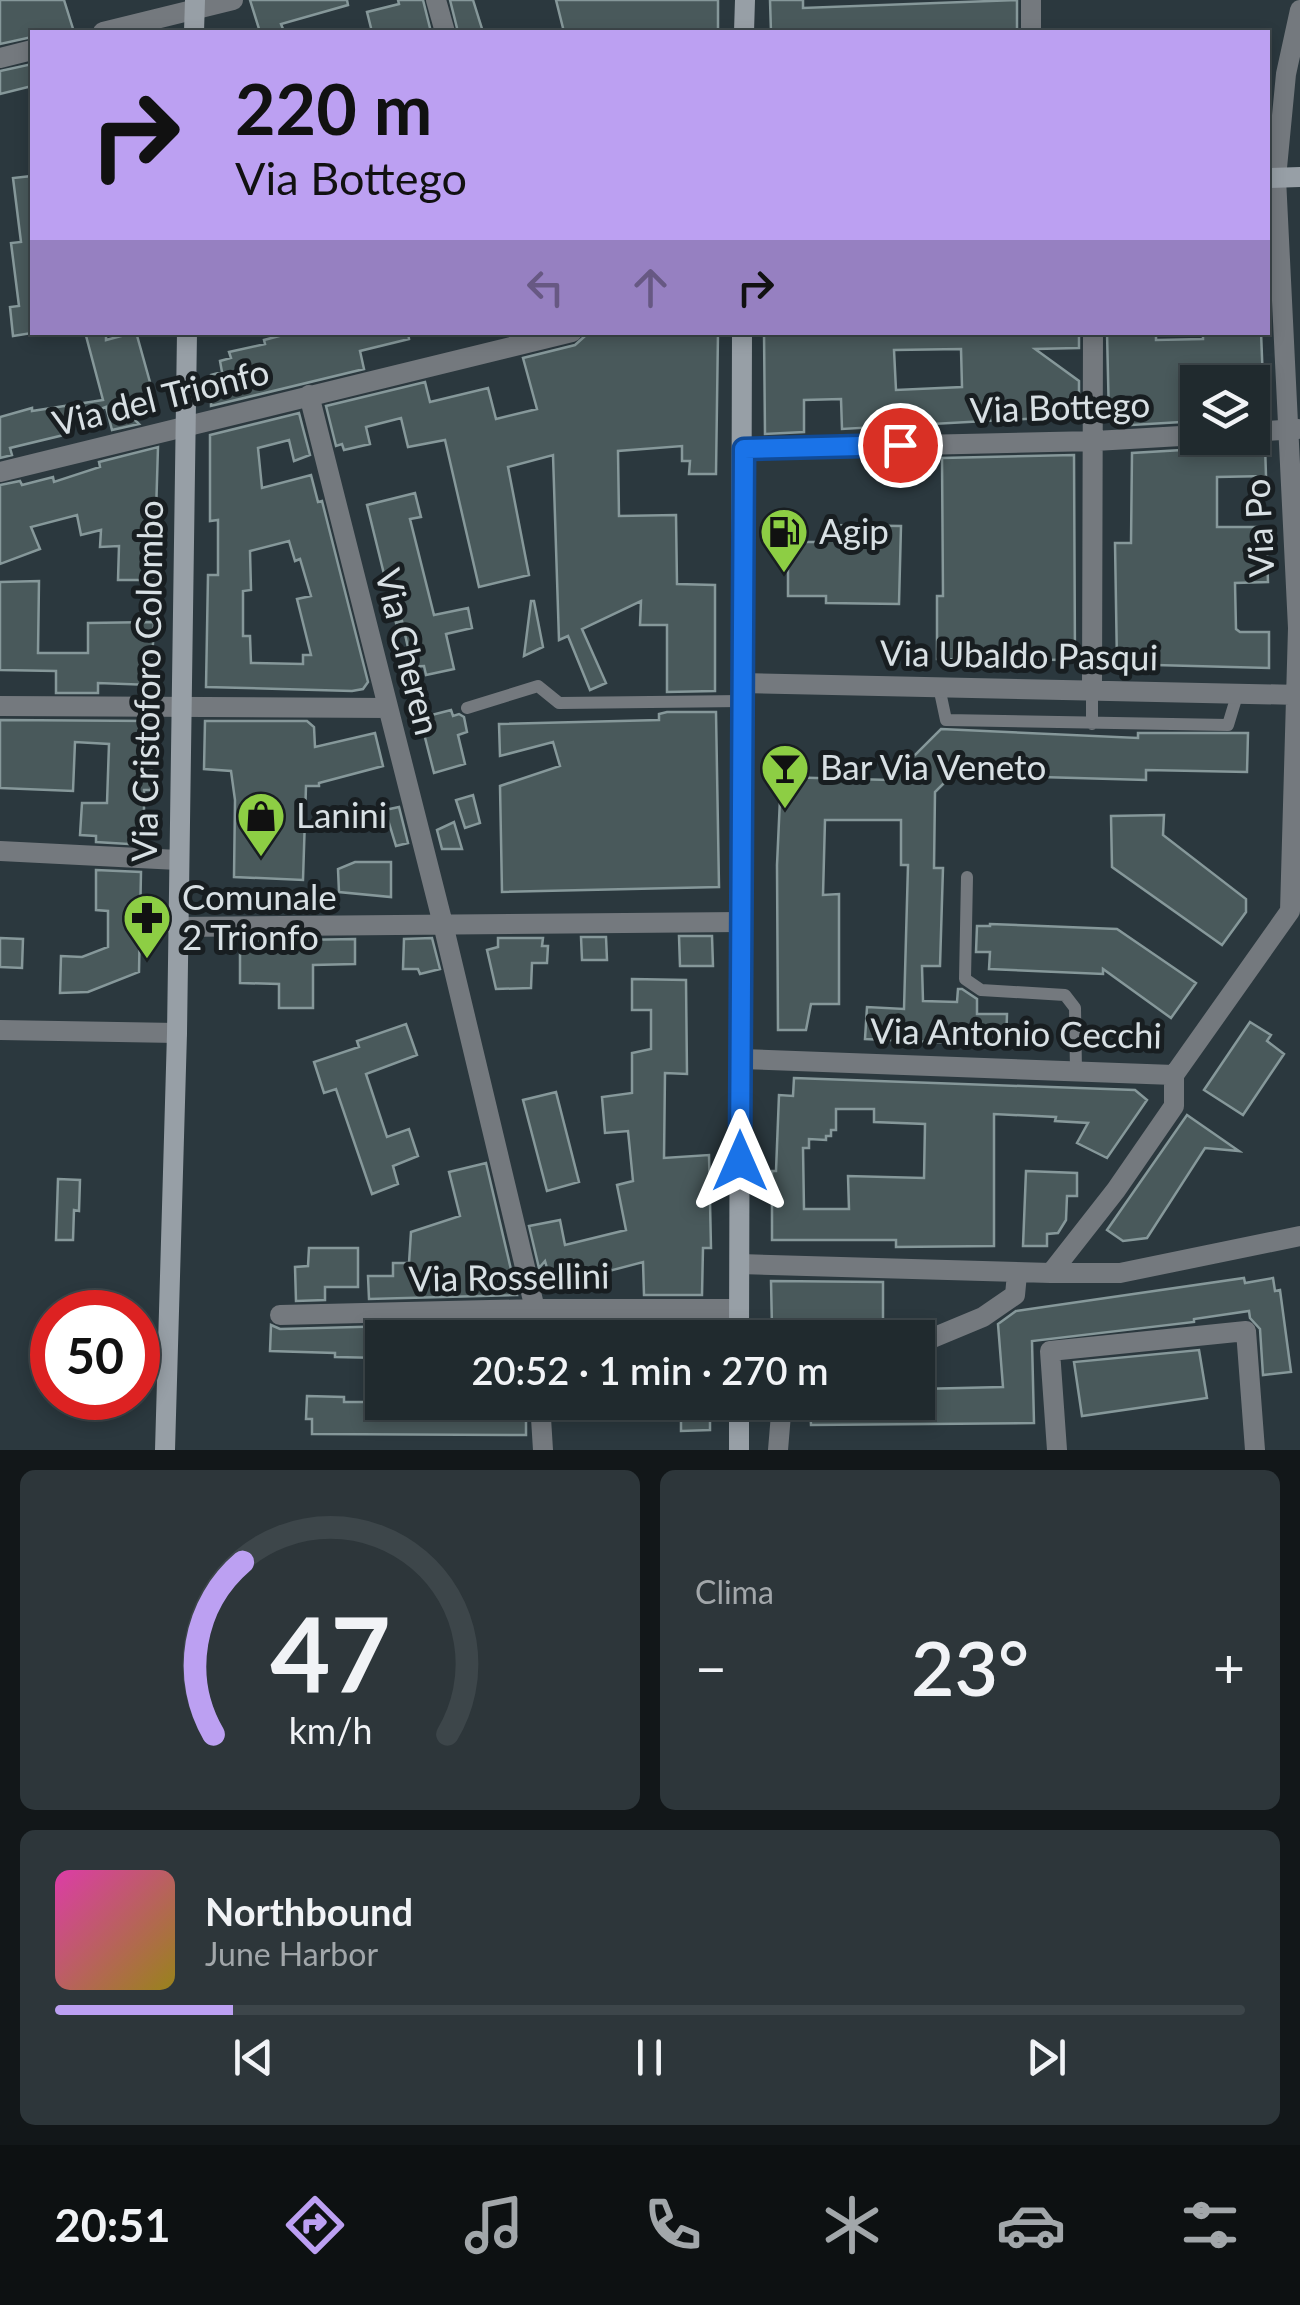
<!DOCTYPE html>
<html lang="it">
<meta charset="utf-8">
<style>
body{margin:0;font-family:Lato,sans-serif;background:#2d363a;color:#f1f3f6;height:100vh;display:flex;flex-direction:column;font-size:38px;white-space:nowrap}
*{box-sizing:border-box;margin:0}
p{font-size:32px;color:#a2a7aa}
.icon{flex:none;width:55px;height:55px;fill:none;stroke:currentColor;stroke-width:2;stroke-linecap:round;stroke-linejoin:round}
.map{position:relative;height:1450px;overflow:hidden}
.details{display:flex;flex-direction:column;gap:20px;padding:20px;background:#121719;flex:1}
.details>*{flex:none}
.hud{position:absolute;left:30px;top:30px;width:1240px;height:305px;border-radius:0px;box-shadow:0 5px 15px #0003,0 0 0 2px #3d464a;background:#bca0f2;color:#111;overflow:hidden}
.controls{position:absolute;left:1180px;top:365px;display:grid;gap:20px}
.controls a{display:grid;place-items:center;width:90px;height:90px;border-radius:0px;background:#202a2e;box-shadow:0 5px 15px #0003,0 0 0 2px #3d464a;font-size:50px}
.speed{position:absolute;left:30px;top:1290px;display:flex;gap:20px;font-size:50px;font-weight:700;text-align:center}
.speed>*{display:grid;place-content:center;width:130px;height:130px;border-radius:50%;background:#202a2e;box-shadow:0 5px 15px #0003,0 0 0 2px #3d464a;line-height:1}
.speed .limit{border:15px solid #d22;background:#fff;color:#111}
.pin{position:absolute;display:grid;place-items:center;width:85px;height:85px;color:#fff;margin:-42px;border:5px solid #fff;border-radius:50%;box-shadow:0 2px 10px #0007}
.me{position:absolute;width:110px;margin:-55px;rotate:0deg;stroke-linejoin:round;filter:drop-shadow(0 0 8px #0008)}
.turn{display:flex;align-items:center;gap:35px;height:210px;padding:0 40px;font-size:45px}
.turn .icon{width:130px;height:130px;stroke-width:2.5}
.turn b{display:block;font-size:70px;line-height:85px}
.lanes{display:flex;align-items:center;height:95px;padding:0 40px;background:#0003;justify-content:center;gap:50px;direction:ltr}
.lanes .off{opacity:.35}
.big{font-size:75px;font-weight:600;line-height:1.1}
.details .card{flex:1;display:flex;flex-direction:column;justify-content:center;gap:15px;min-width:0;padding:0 35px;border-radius:15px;background:#2d363a}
.details .dial{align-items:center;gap:0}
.dial svg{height:260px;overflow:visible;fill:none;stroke:#3d464a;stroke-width:7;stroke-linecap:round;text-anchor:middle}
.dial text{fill:#f1f3f6;stroke:none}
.song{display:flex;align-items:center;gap:30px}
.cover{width:120px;height:120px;border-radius:15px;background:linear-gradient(135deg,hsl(320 70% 55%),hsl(50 70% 35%))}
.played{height:10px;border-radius:5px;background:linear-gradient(90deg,#bca0f2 15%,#3d464a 15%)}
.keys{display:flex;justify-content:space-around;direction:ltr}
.heat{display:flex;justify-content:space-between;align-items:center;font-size:55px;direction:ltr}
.details .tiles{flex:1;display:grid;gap:20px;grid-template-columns:1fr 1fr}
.card:last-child{grid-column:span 2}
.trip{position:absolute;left:365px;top:1320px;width:570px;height:100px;border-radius:0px;background:#202a2e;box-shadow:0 5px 15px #0003,0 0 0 2px #3d464a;font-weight:600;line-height:100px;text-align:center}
.menu{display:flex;height:160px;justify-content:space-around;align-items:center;background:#0d1112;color:#a2a7aa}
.menu .icon{width:70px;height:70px}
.menu .selected{color:#bca0f2}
.menu b{font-size:45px;color:#f1f3f6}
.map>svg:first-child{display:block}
.building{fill:#49595b;stroke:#86989a;stroke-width:2.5;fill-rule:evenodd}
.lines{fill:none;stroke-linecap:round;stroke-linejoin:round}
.lane{stroke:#74797e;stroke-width:12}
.street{stroke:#74797e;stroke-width:20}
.secondary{stroke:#979fa6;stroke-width:20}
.route-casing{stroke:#114b97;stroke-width:25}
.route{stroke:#1a73e8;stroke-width:18}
.labels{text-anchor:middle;stroke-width:10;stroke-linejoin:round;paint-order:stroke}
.street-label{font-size:35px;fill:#d8e0e4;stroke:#181e21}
.poi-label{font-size:35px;fill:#d8e0e4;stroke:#181e21;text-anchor:start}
</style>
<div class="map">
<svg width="1300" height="1450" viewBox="0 0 1300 1450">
<rect width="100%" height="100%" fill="#2b383e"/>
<path class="building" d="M0 0H64L74 32H32V37L0 44Z
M250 0H347L348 5 281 24 283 29 260 32Z
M398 0H423L431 32H372L367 12 399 4Z
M450 0H473L483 32H458Z
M556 0H718V32H564Z
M770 0H803V8L1017 0V32H771Z
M32 64V86L0 94V71Z
M32 176V333L13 336 10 307 19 306 11 243 21 242 13 178Z
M85 332H106V340L136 332 158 411 133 418 139 424 112 430 106 407 68 421 72 433 10 448 12 455 0 458V417L32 408V411L103 400Z
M278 332H408L409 339 360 351 364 369 211 406V375L222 372 220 361 231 358 229 352 265 344 264 340 279 336Z
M601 332H718L716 474H689L690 461H682V446L618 451 619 516 676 515 677 584 715 585V691L667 692V625H640L641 601 582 629 606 683 590 690 568 636 559 640 553 455 508 467 529 575 479 587 445 440 408 447 401 418 366 427 370 444 344 450 342 444 336 446 326 406 425 382 430 402 488 388 496 419 537 409 523 358 575 345 585 336Z
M764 332H1079V348L1035 349 1079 381V416L842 429 841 399 804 400V432L765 434ZM961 349 962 387 896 390 894 350Z
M1107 332H1156V340L1203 339V332H1261L1263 382H1198V421L1132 425V419H1109Z
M299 413 310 455 294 461 289 440 258 448 262 488 311 475 318 502 322 501 368 682 363 689 352 691 206 687 208 575H218V520L210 521V435ZM289 541 295 561 300 559 311 596 297 599 311 655H303V664L251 663 250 636H243V591L251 590 250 551Z
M1242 441 1252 446 1265 445 1266 476 1217 477V527H1266L1268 582 1235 583 1236 629 1240 632H1269V668L1117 664 1115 543H1131L1132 453 1199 449 1210 442Z
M158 447 154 580H118L119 546 100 547 101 530 81 535 77 515 31 527 40 549 0 564V485L20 481 22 485 53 477 54 482 100 467 99 462Z
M1074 455 1075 660 937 659V596H943L942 458Z
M415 493 421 517 410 519 434 615 468 608 472 628 446 634 454 669 426 675 424 666 403 667 409 652 402 621 396 623 367 505Z
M826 525 901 526 899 604 826 603V596H788V542H826Z
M39 581 38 653H88V623L154 622 151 685 98 683V693H56V671L0 670V582Z
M531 601H534L543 647 524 656Z
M451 710 453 716 459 714 464 717 467 732 458 735 465 764 434 773 420 718Z
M667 712H716L719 887 502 892 500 786 560 766 553 742 500 756 499 724 659 720V714Z
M0 720 153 721 151 790H144V834L129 833 128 844 96 842V836L80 835 82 803H107L109 744 75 742 73 791 0 788Z
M205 721H307L314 727 315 747 375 733 383 766 319 783V786H306L303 880 234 877 235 800 231 771 204 769Z
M941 729 1138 738V733H1248L1247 772 1146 770V780L1041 777V767L963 764 935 792 934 868H943L940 966H922L923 1001 957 1002 958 989H962L977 999V1014H1007L1006 1045 865 1039 867 1007 904 1009 908 865H901V820H825L823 895 839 894V1004H811L806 1030H778L777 865 781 777 890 780Z
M473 795 480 823 465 828 456 800Z
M399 807 408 843 396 846 385 810Z
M1164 815 1163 835 1246 899V912L1222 945 1112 867 1111 816Z
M454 822 462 849H442L437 830Z
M355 862H391V897L339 892 338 869Z
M96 870 141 872 139 972 88 992 60 993 61 956 82 957 108 947V911L96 910Z
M990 924 1117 929 1196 983 1171 1018 1103 969V974L989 969 990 952H976L977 926H990Z
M679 936H712L713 966H680Z
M581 937H606L607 960H582Z
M0 938 23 939 22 968 0 967Z
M432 938 440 969 420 974 418 969H403L404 939Z
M498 938H543L542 946H548L547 963H532L531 988 496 989 487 950 498 947Z
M355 939V964L313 965V1008H279V984L240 983V941Z
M632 979 686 980 687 1074 665 1073 664 1158 709 1155 711 1248H703L702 1295H644L643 1262 552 1286 545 1261 539 1268 529 1226 560 1220 565 1245 626 1230 617 1185 633 1181 628 1131 605 1133 602 1097 632 1093V1053L651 1049V1010H632Z
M1250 1022 1271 1035 1267 1041 1284 1054 1243 1115 1204 1090Z
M406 1024 417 1055 366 1074 387 1137 409 1129 418 1156 393 1166 398 1184 372 1194 336 1089 324 1093 314 1062 359 1047 357 1041Z
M794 1078 1135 1090 1147 1100 1107 1158 1077 1143 1088 1123 1055 1121 1056 1117 994 1114V1246L896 1247V1240H772V1171H776L779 1095 793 1096ZM836 1109H874V1122L925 1124 924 1178 848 1176 849 1209H804L803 1148H809V1139L826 1140V1136H831V1130H836Z
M556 1092 579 1182 547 1191 523 1100Z
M1187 1115 1239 1151 1205 1148 1147 1238 1123 1241 1107 1230Z
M486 1163 517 1295 369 1299 368 1276H393V1263H409L411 1232 460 1216 449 1172Z
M1026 1171 1077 1173V1196H1067L1066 1220 1058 1233 1047 1234V1246H1023Z
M58 1179 80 1180 79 1211 74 1210 73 1240H56Z
M309 1248H358V1287H325V1300L296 1301 295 1267 308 1266Z
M1244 1278 1245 1283 1273 1278 1275 1291 1280 1290 1291 1372 1263 1375 1260 1329 1250 1318 1249 1311 1194 1319V1322L1032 1341 1034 1423 811 1425 810 1402H918V1389L1003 1387 998 1324 1016 1311Z
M771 1281 883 1282V1320H872V1324L833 1323V1328H772Z
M507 1323H522V1338H507Z
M549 1323H711V1338H550Z
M271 1325 280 1329 432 1325 433 1338H382V1358L335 1357V1353L270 1351Z
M1199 1350 1207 1398 1082 1416 1074 1362Z
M307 1396 344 1397V1402H526V1435L312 1434V1419H306Z
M681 1402H710V1430L681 1431Z"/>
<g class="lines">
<path class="lane" d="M939 687 946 720 1228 725 1238 692
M467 708 538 686 559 703 742 701
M1092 724V690
M967 877 965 979 981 990 1065 995 1075 1008 1076 1071"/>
<path class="street" d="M436 0 445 32
M103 32 233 0
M1031 32V0
M0 58 32 50
M309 395 443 924 535 1309 536 1338
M1252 432 1298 429
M744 449 1095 441 1198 435
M0 472 572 332
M742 683 1300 695
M1092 690 1093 332
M0 706 388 708
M0 851 178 860
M177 927 741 922
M0 1030 177 1033
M741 1059 1174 1075 1290 911 1298 628 1276 178 1286 74 1300 10
M740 1264 1051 1273 1116 1190 1174 1106V1075
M1051 1273H1120L1300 1236
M280 1315 535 1309H739
M918 1344 983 1317 1015 1295 1017 1274
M540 1402 543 1450
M778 1450 782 1402
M1057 1450 1050 1351 1246 1331 1255 1450"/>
<path class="secondary" d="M194 32 195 0
M744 32 745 0
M1268 178 1300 177
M739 1338 742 332
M165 1450 177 1033 187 332
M739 1450V1402"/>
</g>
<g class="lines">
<g class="route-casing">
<path id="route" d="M740 1161 744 449 900 445"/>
</g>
<use href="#route" class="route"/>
</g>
<defs>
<g id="fuel-pin" transform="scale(2.5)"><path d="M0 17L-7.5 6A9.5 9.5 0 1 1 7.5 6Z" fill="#8dce44" stroke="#181e21"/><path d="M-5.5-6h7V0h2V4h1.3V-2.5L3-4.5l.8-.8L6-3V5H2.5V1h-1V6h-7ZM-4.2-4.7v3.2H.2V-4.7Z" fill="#111"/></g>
<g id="bar-pin" transform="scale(2.5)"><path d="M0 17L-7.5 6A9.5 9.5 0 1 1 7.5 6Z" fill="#8dce44" stroke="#181e21"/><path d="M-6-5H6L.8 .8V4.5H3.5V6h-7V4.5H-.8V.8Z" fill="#111"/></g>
<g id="shop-pin" transform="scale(2.5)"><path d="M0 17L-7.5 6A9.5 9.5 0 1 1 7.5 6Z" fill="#8dce44" stroke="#181e21"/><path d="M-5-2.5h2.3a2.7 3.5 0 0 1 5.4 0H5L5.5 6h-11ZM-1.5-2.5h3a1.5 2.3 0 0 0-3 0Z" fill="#111"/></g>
<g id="pharmacy-pin" transform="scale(2.5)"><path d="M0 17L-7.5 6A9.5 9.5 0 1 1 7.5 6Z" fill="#8dce44" stroke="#181e21"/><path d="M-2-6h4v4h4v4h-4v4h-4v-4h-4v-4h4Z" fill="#111"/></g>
</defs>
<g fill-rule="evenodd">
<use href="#fuel-pin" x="784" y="532"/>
<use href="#bar-pin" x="785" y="768"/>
<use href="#shop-pin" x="261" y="816"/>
<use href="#pharmacy-pin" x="147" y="918"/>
</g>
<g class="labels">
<g class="street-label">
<text transform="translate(161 398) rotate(-14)" y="12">Via del Trionfo</text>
<text transform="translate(1060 408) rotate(-2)" y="12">Via Bottego</text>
<text transform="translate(1260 528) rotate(-93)" y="12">Via Po</text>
<text transform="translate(407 652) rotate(76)" y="12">Via Cheren</text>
<text transform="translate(1019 656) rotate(1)" y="12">Via Ubaldo Pasqui</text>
<text transform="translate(148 681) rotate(-89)" y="12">Via Cristoforo Colombo</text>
<text transform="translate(1016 1034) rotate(1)" y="12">Via Antonio Cecchi</text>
<text transform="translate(509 1278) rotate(-1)" y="12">Via Rossellini</text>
</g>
<g class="poi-label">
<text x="819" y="544">Agip</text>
<text x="820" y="780">Bar Via Veneto</text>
<text x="296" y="828">Lanini</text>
<text x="182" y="910">Comunale<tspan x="182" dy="40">2 Trionfo</tspan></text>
</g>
</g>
</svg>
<div class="controls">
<a><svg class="icon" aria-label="layers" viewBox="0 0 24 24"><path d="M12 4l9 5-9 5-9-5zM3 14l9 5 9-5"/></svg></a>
</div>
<div class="speed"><div class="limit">50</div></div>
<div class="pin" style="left:900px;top:445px;background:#d93025"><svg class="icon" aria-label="arrive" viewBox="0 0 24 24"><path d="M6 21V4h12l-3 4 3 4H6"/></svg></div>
<svg class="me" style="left:740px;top:1161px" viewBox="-20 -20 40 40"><path d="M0-17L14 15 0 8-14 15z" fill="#1a73e8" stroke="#fff" stroke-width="4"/></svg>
<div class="trip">20:52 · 1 min · 270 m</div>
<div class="hud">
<div class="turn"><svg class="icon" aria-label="right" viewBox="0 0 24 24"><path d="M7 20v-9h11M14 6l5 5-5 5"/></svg><div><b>220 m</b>Via Bottego</div></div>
<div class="lanes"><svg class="icon off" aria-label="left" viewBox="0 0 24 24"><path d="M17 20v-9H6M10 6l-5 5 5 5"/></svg><svg class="icon off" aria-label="ahead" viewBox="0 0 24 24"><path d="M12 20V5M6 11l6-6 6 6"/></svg><svg class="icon" aria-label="right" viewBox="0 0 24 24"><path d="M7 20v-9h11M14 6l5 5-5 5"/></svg></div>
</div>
</div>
<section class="details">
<div class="tiles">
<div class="card dial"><svg viewBox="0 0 100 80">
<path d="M14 69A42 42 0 1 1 86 69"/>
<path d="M14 69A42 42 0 0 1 23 16" stroke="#bca0f2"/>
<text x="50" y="56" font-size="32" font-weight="700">47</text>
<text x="50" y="72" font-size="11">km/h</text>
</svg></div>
<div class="card"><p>Clima</p>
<div class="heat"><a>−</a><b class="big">23°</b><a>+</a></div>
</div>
<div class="card">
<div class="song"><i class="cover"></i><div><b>Northbound</b><p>June Harbor</p></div></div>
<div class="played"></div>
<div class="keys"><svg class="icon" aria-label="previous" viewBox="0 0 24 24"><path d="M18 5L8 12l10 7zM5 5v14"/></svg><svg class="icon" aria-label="pause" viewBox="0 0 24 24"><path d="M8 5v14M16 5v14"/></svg><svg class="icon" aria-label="next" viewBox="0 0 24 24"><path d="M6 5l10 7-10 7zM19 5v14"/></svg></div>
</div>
</div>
</section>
<nav class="menu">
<b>20:51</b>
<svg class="icon selected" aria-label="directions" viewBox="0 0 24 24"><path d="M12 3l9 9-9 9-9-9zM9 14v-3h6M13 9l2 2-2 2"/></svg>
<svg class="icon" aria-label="music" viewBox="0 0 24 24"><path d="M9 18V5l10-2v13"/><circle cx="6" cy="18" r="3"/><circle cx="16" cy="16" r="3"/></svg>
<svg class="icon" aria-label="phone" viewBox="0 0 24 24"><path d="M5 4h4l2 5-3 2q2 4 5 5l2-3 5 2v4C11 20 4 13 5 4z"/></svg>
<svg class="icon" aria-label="climate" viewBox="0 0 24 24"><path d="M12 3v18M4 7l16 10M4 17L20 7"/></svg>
<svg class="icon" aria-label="car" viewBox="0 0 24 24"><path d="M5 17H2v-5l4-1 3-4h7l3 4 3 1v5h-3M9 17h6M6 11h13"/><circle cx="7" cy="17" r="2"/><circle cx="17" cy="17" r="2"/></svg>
<svg class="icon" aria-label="filters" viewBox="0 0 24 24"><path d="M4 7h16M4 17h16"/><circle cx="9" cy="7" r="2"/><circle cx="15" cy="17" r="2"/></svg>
</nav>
